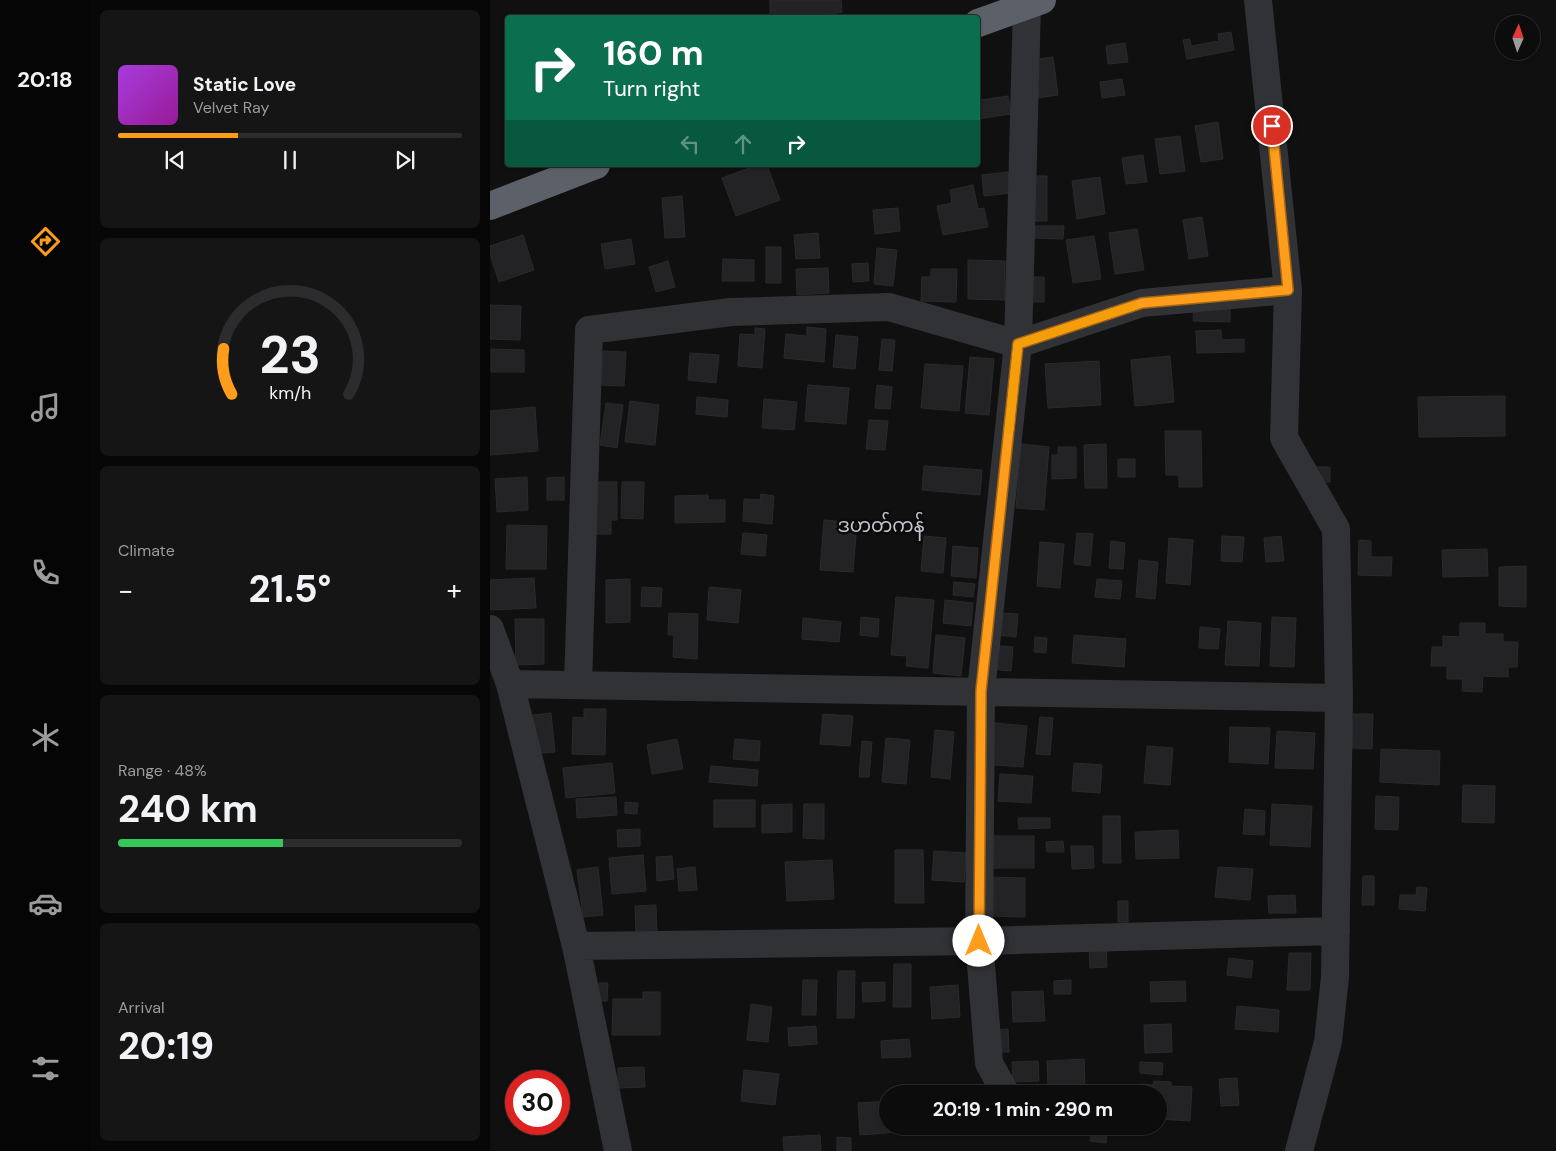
<!DOCTYPE html>
<meta charset="utf-8">
<style>
body{margin:0;font-family:"DM Sans","Noto Sans Myanmar",sans-serif;background:#151516;color:#f1f3f6;height:100vh;display:flex;flex-direction:column;font-size:19px;white-space:nowrap}
*{box-sizing:border-box;margin:0}
p{font-size:16px;color:#9a9b9d}
.icon{flex:none;width:28px;height:28px;fill:none;stroke:currentColor;stroke-width:2;stroke-linecap:round;stroke-linejoin:round}
.map{position:relative;flex:1;overflow:hidden}
.sheet{display:flex;flex-direction:column;gap:10px;padding:10px;background:#070707;width:400px}
.sheet>*{flex:none}
.guide{position:absolute;left:15px;top:15px;width:475px;height:152px;border-radius:5px;box-shadow:0 1px 4px #0004,0 0 0 1px #2c2c2e;background:#0b6e4f;color:#fff;overflow:hidden}
.needle{width:32px;rotate:3deg}
.tools{position:absolute;left:1005px;top:15px;display:grid;gap:10px}
.tools a{display:grid;place-items:center;width:45px;height:45px;border-radius:50%;background:#0c0c0d;box-shadow:0 1px 4px #0004,0 0 0 1px #2c2c2e;font-size:25px}
.speed{position:absolute;left:15px;top:1070px;display:flex;gap:10px;font-size:25px;font-weight:700;text-align:center}
.speed>*{display:grid;place-content:center;width:65px;height:65px;border-radius:50%;background:#0c0c0d;box-shadow:0 1px 4px #0004,0 0 0 1px #2c2c2e;line-height:1}
.speed .limit{border:8px solid #d22;background:#fff;color:#111}
.pin{position:absolute;display:grid;place-items:center;width:42px;height:42px;color:#fff;margin:-21px;border:2px solid #fff;border-radius:50%;box-shadow:0 1px 5px #0007}
.me{position:absolute;width:55px;margin:-28px;rotate:0deg;stroke-linejoin:round;filter:drop-shadow(0 0 4px #0008)}
.turn{display:flex;align-items:center;gap:18px;height:105px;padding:0 15px;font-size:22px}
.turn .icon{width:65px;height:65px;stroke-width:2.5}
.turn b{display:block;font-size:35px;line-height:42px}
.lanes{display:flex;align-items:center;height:48px;padding:0 15px;background:#0003;justify-content:center;gap:25px;direction:ltr}
.lanes .off{opacity:.35}
.big{font-size:38px;font-weight:700;line-height:1.1}
.sheet .card{flex:1;display:flex;flex-direction:column;justify-content:center;gap:8px;min-width:0;padding:0 18px;border-radius:8px;background:#151516}
.sheet .dial{align-items:center;gap:0}
.dial svg{height:130px;overflow:visible;fill:none;stroke:#2c2c2e;stroke-width:7;stroke-linecap:round;text-anchor:middle}
.dial text{fill:#f1f3f6;stroke:none}
.song{display:flex;align-items:center;gap:15px}
.cover{width:60px;height:60px;border-radius:8px;background:linear-gradient(135deg,hsl(280 70% 55%),hsl(300 70% 35%))}
.played{height:5px;border-radius:2px;background:linear-gradient(90deg,#fe9c1b 35%,#2c2c2e 35%)}
.keys{display:flex;justify-content:space-around;direction:ltr}
.heat{display:flex;justify-content:space-between;align-items:center;font-size:28px;direction:ltr}
.charge{height:8px;border-radius:4px;background:linear-gradient(90deg,#34c759 48%,#2c2c2e 0)}
.trip{position:absolute;left:389px;top:1085px;width:288px;height:50px;border-radius:25px;background:#0c0c0d;box-shadow:0 1px 4px #0004,0 0 0 1px #2c2c2e;font-weight:700;line-height:50px;text-align:center}
main{display:flex;flex:1;min-height:0}
.tab-bar{display:flex;flex-direction:column;width:90px;justify-content:space-around;align-items:center;background:#050505;color:#9a9b9d}
.tab-bar .icon{width:35px;height:35px}
.tab-bar .active{color:#fe9c1b}
.tab-bar b{font-size:22px;color:#f1f3f6}
.map>svg:first-child{display:block}
.building{fill:#232325;stroke:#2a2a2d}
.lines{fill:none;stroke-linecap:round;stroke-linejoin:round}
.street{stroke:#303236;stroke-width:28}
.highway{stroke:#5c6068;stroke-width:28}
.route-casing{stroke:#a56512;stroke-width:12}
.route{stroke:#fe9c1b;stroke-width:9}
.slow{stroke:#f59e0b;stroke-width:9}
.labels{text-anchor:middle;stroke-width:5;stroke-linejoin:round;paint-order:stroke}
.quarter-label{font-size:19px;fill:#c1c6cf;stroke:#0b0b0c}
</style>
<main>
<nav class="tab-bar">
<b>20:18</b>
<svg class="icon active" aria-label="directions" viewBox="0 0 24 24"><path d="M12 3l9 9-9 9-9-9zM9 14v-3h6M13 9l2 2-2 2"/></svg>
<svg class="icon" aria-label="music" viewBox="0 0 24 24"><path d="M9 18V5l10-2v13"/><circle cx="6" cy="18" r="3"/><circle cx="16" cy="16" r="3"/></svg>
<svg class="icon" aria-label="phone" viewBox="0 0 24 24"><path d="M5 4h4l2 5-3 2q2 4 5 5l2-3 5 2v4C11 20 4 13 5 4z"/></svg>
<svg class="icon" aria-label="climate" viewBox="0 0 24 24"><path d="M12 3v18M4 7l16 10M4 17L20 7"/></svg>
<svg class="icon" aria-label="car" viewBox="0 0 24 24"><path d="M5 17H2v-5l4-1 3-4h7l3 4 3 1v5h-3M9 17h6M6 11h13"/><circle cx="7" cy="17" r="2"/><circle cx="17" cy="17" r="2"/></svg>
<svg class="icon" aria-label="filters" viewBox="0 0 24 24"><path d="M4 7h16M4 17h16"/><circle cx="9" cy="7" r="2"/><circle cx="15" cy="17" r="2"/></svg>
</nav>
<section class="sheet">
<div class="card">
<div class="song"><i class="cover"></i><div><b>Static Love</b><p>Velvet Ray</p></div></div>
<div class="played"></div>
<div class="keys"><svg class="icon" aria-label="previous" viewBox="0 0 24 24"><path d="M18 5L8 12l10 7zM5 5v14"/></svg><svg class="icon" aria-label="pause" viewBox="0 0 24 24"><path d="M8 5v14M16 5v14"/></svg><svg class="icon" aria-label="next" viewBox="0 0 24 24"><path d="M6 5l10 7-10 7zM19 5v14"/></svg></div>
</div>
<div class="card dial"><svg viewBox="0 0 100 80">
<path d="M14 69A42 42 0 1 1 86 69"/>
<path d="M14 69A42 42 0 0 1 9 41" stroke="#fe9c1b"/>
<text x="50" y="56" font-size="32" font-weight="700">23</text>
<text x="50" y="72" font-size="11">km/h</text>
</svg></div>
<div class="card"><p>Climate</p>
<div class="heat"><a>−</a><b class="big">21.5°</b><a>+</a></div>
</div>
<div class="card"><p>Range · 48%</p><b class="big">240 km</b><div class="charge"></div></div>
<div class="card"><p>Arrival</p><b class="big">20:19</b></div>
</section>
<div class="map">
<svg width="1066" height="1151" viewBox="0 0 1066 1151">
<rect width="100%" height="100%" fill="#101011"/>
<path class="building" d="M280 0H351L352 12 325 18H280Z
M741 32 744 50 697 59 693 40 700 39 701 46 729 41 728 34Z
M635 43 638 62 618 64 616 46Z
M563 57 568 95 547 98 542 60Z
M488 77 491 100 518 96 521 114 488 119Z
M632 79 635 95 612 98 610 82Z
M728 122 733 159 711 162 705 126Z
M690 136 695 171 670 174 665 139Z
M653 155 657 182 636 184 632 158Z
M267 165H277L290 200 246 216 232 178Z
M518 172 521 193 494 196 492 175Z
M542 176H557V221H542Z
M610 177 615 214 587 219 582 181Z
M483 185 488 209 494 208 498 227 453 235 447 206 462 203 460 190Z
M192 196 195 237 175 238 172 198Z
M408 208 410 231 385 234 383 210Z
M712 217 718 256 699 259 693 220Z
M543 226H574L573 239 543 238Z
M647 229 654 270 625 274 619 233Z
M328 233 330 258 306 259 304 235Z
M33 235 44 270 9 282 0 254V246Z
M604 236 611 279 583 283 576 240Z
M141 239 145 264 115 269 111 244Z
M276 247H291V283H276Z
M387 248 407 250 403 286 384 284Z
M233 259 264 260V281H232Z
M478 260 515 261V300L478 299Z
M178 261 185 287 166 292 159 267Z
M378 263 379 281 363 282 362 264Z
M338 268 339 293 307 295 306 269Z
M441 269H467L466 302 431 301 432 277H441Z
M541 277H554V302H541Z
M704 304 740 306V322L703 321Z
M0 305 31 306 30 340 0 339Z
M317 327 336 329 334 362 294 358 296 334 317 336Z
M265 328 275 329 272 368 248 366 250 334 265 335Z
M731 330 732 340 754 339V352L707 353 706 331Z
M346 335 368 337 365 369 343 367Z
M392 339 405 340 402 371 389 370Z
M1 349 34 350V372H1Z
M113 351 136 352 134 386 111 385Z
M200 353 229 355 226 383 198 380Z
M680 356 684 402 645 406 641 360Z
M480 357 504 359 499 415 475 413Z
M609 361 611 405 558 408 555 364Z
M435 364 473 366 469 411 431 408Z
M318 385 359 388 356 424 315 421Z
M387 385 402 387 400 409 385 408Z
M1015 396V436L929 437 928 397Z
M207 397 238 400 237 417 206 414Z
M274 399 307 402 304 430 272 428Z
M140 401 169 405 165 445 135 442Z
M116 403 133 405 127 448 110 445Z
M45 407 48 451 0 455V411Z
M379 420 398 421 395 450 376 449Z
M675 431H711L712 487H689V475H676Z
M531 444 559 447 554 510 526 508Z
M616 444 617 488H595L594 445Z
M568 447H586V478L562 479V455H568Z
M628 459H645V477H628Z
M434 466 492 470 490 495 432 490Z
M825 467H840V482H825Z
M37 477 38 510 7 512 5 479Z
M74 477V500H57V478Z
M101 482H127V520H121V534H101Z
M132 482H154L153 519 131 518Z
M271 494 284 496 282 524 253 521 254 499 270 500Z
M218 495V500H235V522L185 523V496Z
M334 520 367 523 363 572 330 570Z
M17 525 57 526 56 569H16Z
M253 533 277 535 275 556 251 554Z
M587 533 603 534 600 566 584 564Z
M434 536 456 538 453 573 431 571Z
M732 536 754 537 752 562 731 561Z
M791 536 794 561 776 562 774 538Z
M679 538 703 540 700 585 676 583Z
M869 540 881 541V557H902L901 576 868 575Z
M621 541 635 543 633 569 619 568Z
M550 542 574 544 570 588 547 586Z
M463 546 488 548 486 578 461 576Z
M997 549 998 576 953 577 952 550Z
M649 560 668 562 665 599 646 597Z
M1036 566V607L1009 606V567Z
M44 578 46 608 0 610V580Z
M140 579V622L116 623V580Z
M607 579 632 581 630 599 605 597Z
M464 582 485 584 483 597 463 595Z
M152 587 172 588 171 607 151 606Z
M219 587 251 590 248 623 217 620Z
M406 597 444 600 438 668 416 666 417 656 401 655Z
M455 600 483 603 481 626 453 623Z
M179 613 208 614 207 659 183 657 184 635H178Z
M511 613 528 614 526 637 509 635Z
M371 617 389 619 388 637 370 635Z
M782 617 806 618 804 667 780 666Z
M313 618 351 622 349 642 312 639Z
M25 619H54V664L26 665Z
M738 621 771 623 769 666 735 665Z
M970 623H995V634H1013V642H1028L1027 667H1018V677L993 676 992 692 972 691 973 679H957V666H941L942 647H953V636L970 637Z
M710 627 730 629 728 649 709 648Z
M446 635 475 638 471 676 443 673Z
M584 635 636 639 634 667 582 663Z
M545 637 557 638 556 653 544 652Z
M501 645 523 647 521 671 499 669Z
M94 709H116L115 755 82 754 83 717 94 718Z
M61 713 65 752 40 754 36 716Z
M333 714 363 716 360 746 330 744Z
M863 714H883L882 749 862 748Z
M550 717 563 718 560 755 546 754Z
M495 722 537 726 533 767 492 764Z
M740 727 780 728 778 764 739 762Z
M445 730 464 732 460 779 441 777Z
M787 731 825 733 823 769 785 768Z
M396 738 420 740 416 784 392 782Z
M187 739 193 769 162 774 157 745Z
M245 739 270 741 269 761 243 759Z
M372 741 382 742 379 777H369Z
M657 746 683 748 680 785 654 783Z
M891 749 950 751 949 785 890 782Z
M122 763 125 793 76 798 73 768Z
M584 763 612 765 610 793 582 791Z
M221 766 268 770 267 786 219 782Z
M510 774 543 776 541 803 508 801Z
M973 785 1005 786 1004 823 972 822Z
M886 796 909 797 908 830 885 829Z
M126 797 127 815 87 818 86 799Z
M224 800H265V827H224Z
M135 802 148 803 147 814 135 813Z
M302 804V832L272 833V805Z
M314 804H334V839L313 838Z
M782 804 822 806 820 847 780 845Z
M755 809 775 811 774 835 753 834Z
M613 816H630L631 863H613Z
M528 818H560V828L529 829Z
M150 829V846L128 847 127 830Z
M688 830 689 858 646 859 645 832Z
M497 836H544V868H496Z
M573 841 574 852H557L556 842Z
M581 846H603L604 868 582 869Z
M405 850H433L434 903H405Z
M444 851 476 853 474 882 442 880Z
M153 855 156 891 122 894 119 858Z
M182 856 184 879 167 881 166 857Z
M342 860 344 899 297 901 295 862Z
M108 867 113 915 93 917 87 870Z
M205 867 207 890 189 891 187 869Z
M728 867 763 869 760 900 725 897Z
M873 876H884V905H872Z
M498 877 535 878V917L497 916Z
M927 887 937 888 935 911 909 909 910 895H926Z
M805 895 806 913H779L778 896Z
M628 901H638V922H628Z
M166 905 167 933H146L145 906Z
M616 944 617 967 600 968 599 945Z
M799 953H821L820 990H797Z
M739 958 763 961 761 978 737 975Z
M404 964H421V1007H403Z
M348 971H365L364 1018H347Z
M313 980H327L326 1015H312Z
M581 980V994H564V981Z
M695 981 696 1001 661 1002 660 982Z
M395 982V1001L373 1002 372 983Z
M109 983H118L117 1001H108Z
M468 985 470 1017 442 1019 440 987Z
M553 991 555 1021 523 1022 522 992Z
M153 992H170V1035H122L123 999H153Z
M261 1004 282 1007 278 1042 257 1040Z
M747 1006 789 1010 788 1032 745 1029Z
M681 1024 682 1052 655 1053 654 1025Z
M326 1026 327 1044 299 1046 298 1028Z
M518 1029 519 1052H504L503 1030Z
M419 1039 421 1057 392 1058 391 1041Z
M594 1059 595 1086 558 1087 557 1061Z
M548 1061 549 1081 523 1082 522 1062Z
M650 1062 673 1063 672 1075 650 1073Z
M154 1067 155 1087 128 1088V1068Z
M254 1070 289 1074 285 1105 251 1101Z
M747 1078 749 1105 731 1106 729 1079Z
M664 1081 681 1082V1086L702 1087 700 1121 668 1119V1094H652V1084L663 1085Z
M398 1101V1126H408V1132L370 1135 368 1103Z
M530 1126H548L549 1135H531Z
M563 1126H582V1135H564Z
M602 1126H617L616 1143 600 1141Z
M330 1135 331 1151H294L293 1137Z
M347 1137 361 1138V1151H347Z"/>
<g class="lines">
<path class="street" d="M768 0 798 290 794 438 846 529 849 698 845 977 838 1042 809 1151
M0 629 20 684 86 946 128 1151
M20 684 849 698
M88 685 99 330 241 312 399 307 528 344 652 303 798 290
M86 946 489 941 846 931
M516 1094 499 1063 489 941 491 691 528 344 537 5"/>
<path class="highway" d="M488 23 552 0
M0 206 106 165"/>
</g>
<g class="lines">
<g class="route-casing">
<path id="route" d="M489 941 491 691 528 344 652 303 798 290 782 126"/>
</g>
<use href="#route" class="route"/>
<path class="slow" d="M519 430 528 344 643 306"/>
</g>
<g class="labels">
<g class="quarter-label">
<text x="391" y="532">ဒဟတ်ကန်</text>
</g>
</g>
</svg>
<div class="tools">
<a><svg class="needle" viewBox="-14 -14 28 28"><path d="M0-13l5 13h-10z" fill="#e53935"/><path d="M0 13l5-13h-10z" fill="#9a9b9d"/></svg></a>
</div>
<div class="speed"><div class="limit">30</div></div>
<div class="pin" style="left:782px;top:126px;background:#d93025"><svg class="icon" aria-label="arrive" viewBox="0 0 24 24"><path d="M6 21V4h12l-3 4 3 4H6"/></svg></div>
<svg class="me" style="left:489px;top:941px" viewBox="-20 -20 40 40"><circle r="19" fill="#fff"/><path d="M0-13L10 11 0 6-10 11z" fill="#fe9c1b"/></svg>
<div class="trip">20:19 · 1 min · 290 m</div>
<div class="guide">
<div class="turn"><svg class="icon" aria-label="right" viewBox="0 0 24 24"><path d="M7 20v-9h11M14 6l5 5-5 5"/></svg><div><b>160 m</b>Turn right</div></div>
<div class="lanes"><svg class="icon off" aria-label="left" viewBox="0 0 24 24"><path d="M17 20v-9H6M10 6l-5 5 5 5"/></svg><svg class="icon off" aria-label="ahead" viewBox="0 0 24 24"><path d="M12 20V5M6 11l6-6 6 6"/></svg><svg class="icon" aria-label="right" viewBox="0 0 24 24"><path d="M7 20v-9h11M14 6l5 5-5 5"/></svg></div>
</div>
</div>
</main>
